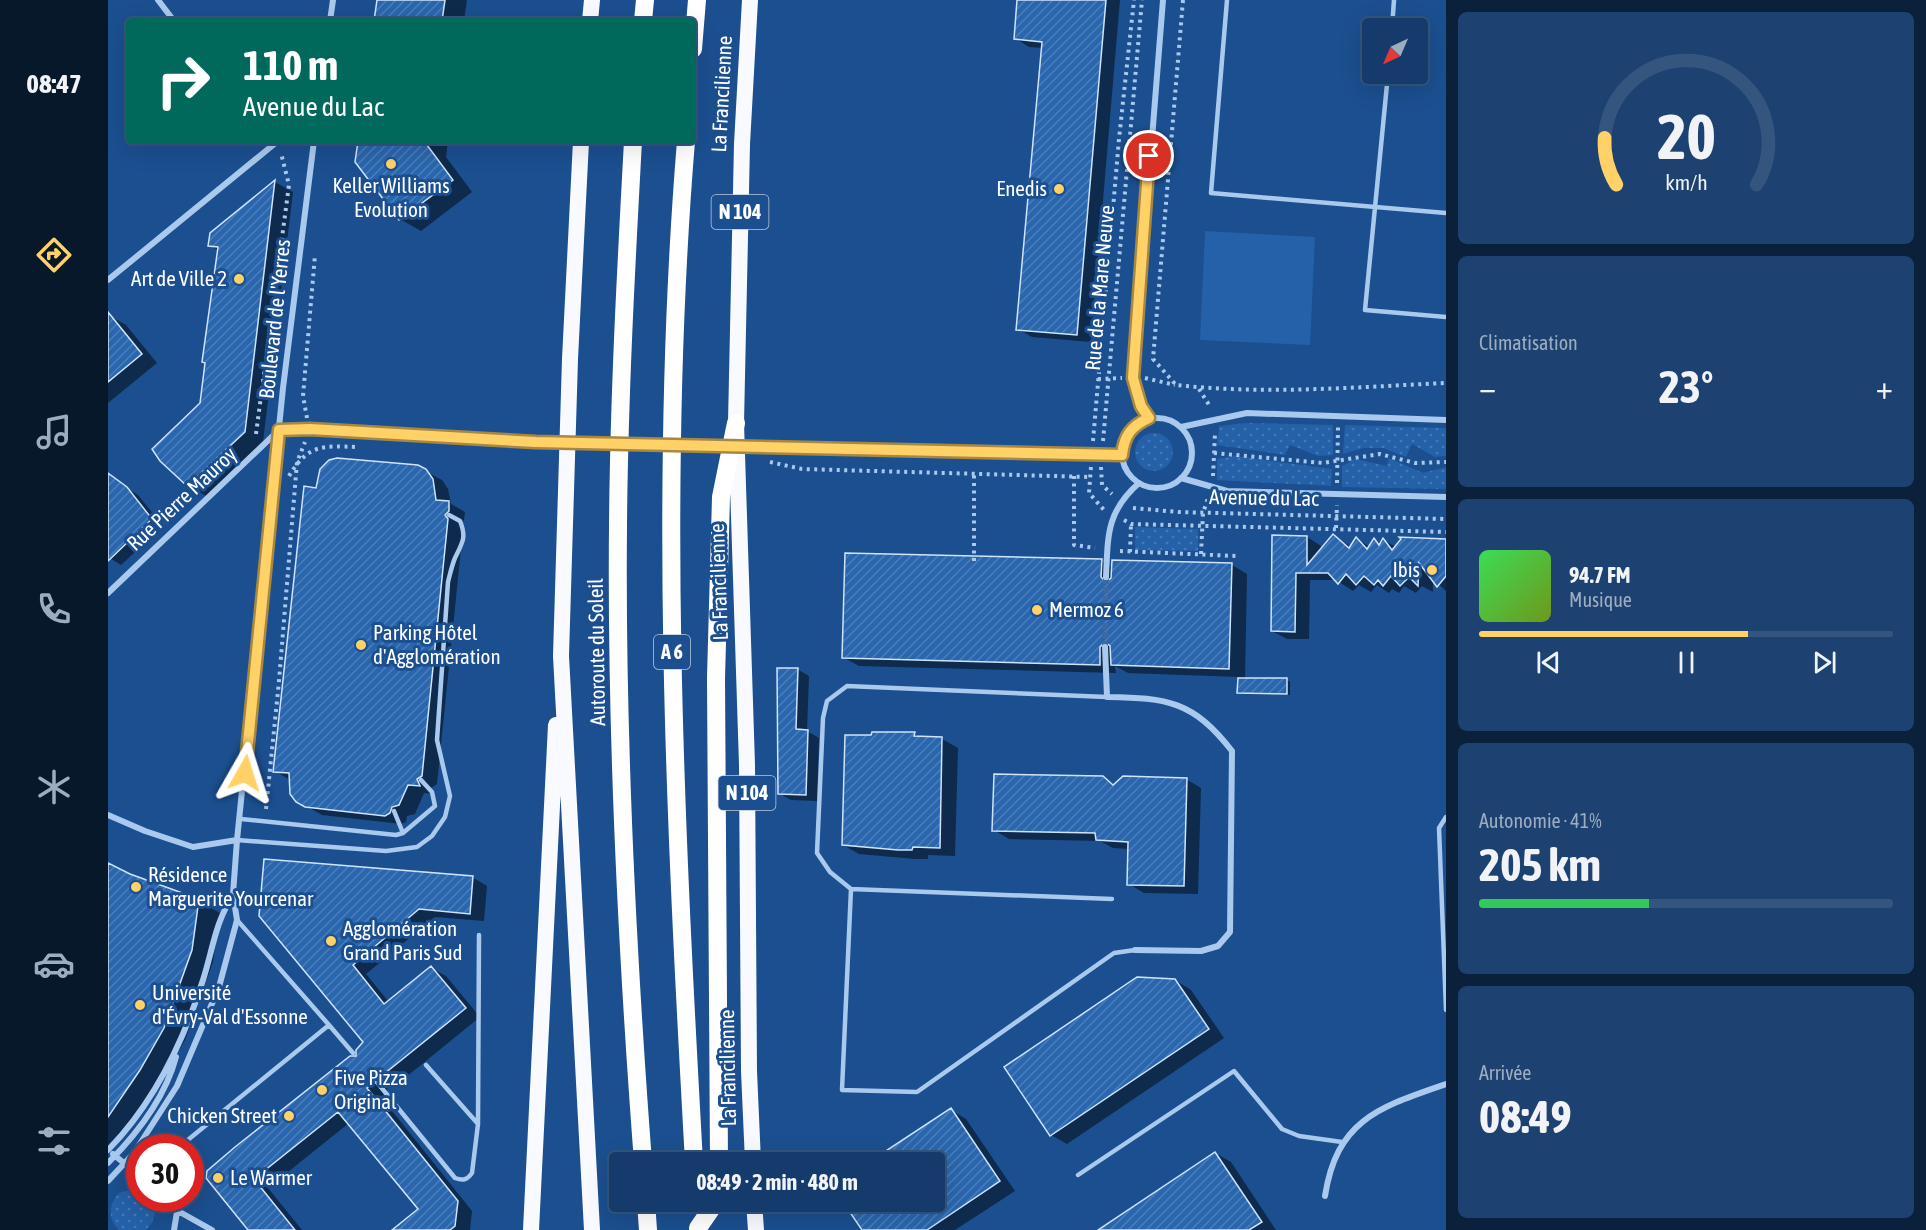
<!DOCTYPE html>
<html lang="fr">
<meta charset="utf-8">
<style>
body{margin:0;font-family:"Asap Condensed",sans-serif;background:#1d4271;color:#f1f3f6;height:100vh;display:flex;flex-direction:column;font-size:22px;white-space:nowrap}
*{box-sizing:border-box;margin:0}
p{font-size:20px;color:#9dadc1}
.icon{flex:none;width:33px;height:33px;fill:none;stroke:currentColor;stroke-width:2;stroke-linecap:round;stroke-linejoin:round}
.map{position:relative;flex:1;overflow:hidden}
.details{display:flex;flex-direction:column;gap:12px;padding:12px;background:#0b203b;width:480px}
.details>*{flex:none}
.top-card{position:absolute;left:18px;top:18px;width:570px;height:126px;border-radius:6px;box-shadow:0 6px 24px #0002,0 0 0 2px #33557e;background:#00695c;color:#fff;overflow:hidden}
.needle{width:39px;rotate:224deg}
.fabs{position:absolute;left:1254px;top:18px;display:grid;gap:12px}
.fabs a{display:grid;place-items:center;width:66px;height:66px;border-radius:6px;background:#143b6b;box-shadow:0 6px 24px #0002,0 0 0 2px #33557e;font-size:30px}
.speed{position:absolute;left:18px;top:1134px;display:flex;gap:12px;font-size:30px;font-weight:700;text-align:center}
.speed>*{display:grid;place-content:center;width:78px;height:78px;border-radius:50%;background:#143b6b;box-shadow:0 6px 24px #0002,0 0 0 2px #33557e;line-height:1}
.speed .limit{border:9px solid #d22;background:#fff;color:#111}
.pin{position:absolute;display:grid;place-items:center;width:51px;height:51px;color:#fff;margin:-26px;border:3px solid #fff;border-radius:50%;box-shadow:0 2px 6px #0007}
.me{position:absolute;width:66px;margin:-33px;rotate:6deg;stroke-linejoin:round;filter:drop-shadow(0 0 4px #0008)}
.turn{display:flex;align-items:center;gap:21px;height:126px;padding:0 18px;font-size:27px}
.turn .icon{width:78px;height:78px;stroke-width:2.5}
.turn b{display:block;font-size:42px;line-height:51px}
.big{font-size:45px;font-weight:700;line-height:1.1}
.details .widget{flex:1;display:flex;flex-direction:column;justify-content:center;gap:9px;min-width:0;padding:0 21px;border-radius:9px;background:#1d4271}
.details .dial{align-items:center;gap:0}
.dial svg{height:156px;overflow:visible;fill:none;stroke:#33557e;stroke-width:7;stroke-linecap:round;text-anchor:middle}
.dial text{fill:#f1f3f6;stroke:none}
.song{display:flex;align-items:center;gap:18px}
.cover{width:72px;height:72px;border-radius:9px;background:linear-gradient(135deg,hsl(130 70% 55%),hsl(80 70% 35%))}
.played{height:6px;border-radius:3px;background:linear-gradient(90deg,#ffd166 65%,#33557e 65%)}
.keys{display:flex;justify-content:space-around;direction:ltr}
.heat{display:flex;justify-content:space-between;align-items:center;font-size:33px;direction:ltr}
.charge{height:9px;border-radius:4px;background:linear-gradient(90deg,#34c759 41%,#33557e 0)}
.trip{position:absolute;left:501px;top:1152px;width:336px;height:60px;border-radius:6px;background:#143b6b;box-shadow:0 6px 24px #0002,0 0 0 2px #33557e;font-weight:700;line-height:60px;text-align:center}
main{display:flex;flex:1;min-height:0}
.tabs{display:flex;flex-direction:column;width:108px;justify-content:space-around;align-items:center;background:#08182b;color:#9dadc1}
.tabs .icon{width:42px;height:42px}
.tabs .active{color:#ffd166}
.tabs b{font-size:27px;color:#f1f3f6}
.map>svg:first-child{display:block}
.green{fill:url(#green-dots)}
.pitch{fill:#2461a8}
.shadow{fill:#0007}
.building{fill:url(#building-hatch);stroke:#cfe3fa;stroke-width:1.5}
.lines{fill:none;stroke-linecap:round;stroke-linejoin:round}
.minor-tunnel{stroke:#3d69a0;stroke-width:6;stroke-dasharray:6 3;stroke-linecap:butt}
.path{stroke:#a9c9ee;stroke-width:4;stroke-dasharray:3 4.5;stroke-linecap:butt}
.service{stroke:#a9c9ee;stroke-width:4.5}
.minor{stroke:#a9c9ee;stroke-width:6}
.trunk{stroke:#f8faff;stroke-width:16}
.motorway{stroke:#fff;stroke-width:18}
.route-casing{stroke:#a68842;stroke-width:15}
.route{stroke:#ffd166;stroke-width:10}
.poi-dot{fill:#ffd166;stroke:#1b4f8f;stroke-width:2}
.labels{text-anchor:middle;stroke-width:6;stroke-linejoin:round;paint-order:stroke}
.shield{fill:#1b4f8f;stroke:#bbcadd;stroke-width:1.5}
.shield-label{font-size:20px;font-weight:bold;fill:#fff}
.street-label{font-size:21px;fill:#fff;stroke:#1b4f8f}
.poi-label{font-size:21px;fill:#fff;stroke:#1b4f8f;text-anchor:start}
</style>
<main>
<nav class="tabs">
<b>08:47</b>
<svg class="icon active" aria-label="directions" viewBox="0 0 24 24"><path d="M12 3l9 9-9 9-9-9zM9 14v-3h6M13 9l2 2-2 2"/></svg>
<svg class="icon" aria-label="music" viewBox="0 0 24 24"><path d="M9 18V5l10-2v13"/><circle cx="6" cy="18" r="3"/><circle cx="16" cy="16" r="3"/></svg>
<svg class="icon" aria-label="phone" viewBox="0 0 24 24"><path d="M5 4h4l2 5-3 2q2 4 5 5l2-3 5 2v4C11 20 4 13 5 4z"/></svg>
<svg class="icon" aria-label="climate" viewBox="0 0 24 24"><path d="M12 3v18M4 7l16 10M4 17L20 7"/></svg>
<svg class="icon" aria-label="car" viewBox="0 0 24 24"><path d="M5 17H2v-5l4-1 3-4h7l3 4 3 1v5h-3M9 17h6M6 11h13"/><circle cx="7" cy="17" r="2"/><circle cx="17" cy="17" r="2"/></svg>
<svg class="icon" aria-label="filters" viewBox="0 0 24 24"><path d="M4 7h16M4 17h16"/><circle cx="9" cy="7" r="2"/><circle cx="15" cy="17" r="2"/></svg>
</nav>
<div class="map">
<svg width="1338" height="1230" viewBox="0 0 1338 1230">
<defs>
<pattern id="green-dots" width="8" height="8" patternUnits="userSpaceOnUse" patternTransform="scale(1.5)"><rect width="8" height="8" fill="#2461a8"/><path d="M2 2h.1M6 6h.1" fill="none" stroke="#4579b5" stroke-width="1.8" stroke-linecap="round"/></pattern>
<pattern id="building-hatch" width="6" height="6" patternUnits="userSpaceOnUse" patternTransform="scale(1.5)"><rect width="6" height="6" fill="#2a66ad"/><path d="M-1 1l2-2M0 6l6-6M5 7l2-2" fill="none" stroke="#4a7db9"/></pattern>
</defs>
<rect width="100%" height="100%" fill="#1b4f8f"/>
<path class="green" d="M1138 423 1225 425V455L1210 456 1182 445 1177 455 1109 445 1111 426Z
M1237 425 1338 428V456L1327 457 1304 444 1298 457 1275 448H1256L1235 454Z
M1027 452a19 19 0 1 1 38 0a19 19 0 1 1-38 0Z
M1127 456 1224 469 1223 486 1109 480V459Z
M1281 458 1315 473 1338 467V489L1234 487V466L1247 459 1279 466Z
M1027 527 1090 529V551L1027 550Z
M26 1189 31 1191 32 1198 42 1199C50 1210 47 1221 38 1230H11C0 1219 0 1205 11 1193Z"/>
<path class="pitch" d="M1097 231 1207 237 1202 345 1092 340Z"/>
<path class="shadow" d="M271 0H359L356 21H268Z
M910 0H1012L983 342 924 337 910 329 935 48 921 47 907 38Z
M252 141H340L338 157 364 192 313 231 292 219Z
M167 182 185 192 155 442 98 496 80 485 94 404 111 251 102 245 104 233Z
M2 316 18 325 49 363 0 403V318Z
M309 467 334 480 340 489 343 504 357 512 356 520 351 524 355 529 329 784 323 788 326 794 316 793 307 814 299 816 298 822 293 824 214 815 189 801 181 788 182 780 167 771 210 490Z
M0 477 30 495 55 526 13 565 0 557Z
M1225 536 1244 547 1249 539 1262 547 1267 540 1273 544 1275 540 1288 547 1338 540V591L1325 579V592L1314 586 1308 593 1296 586 1291 593 1284 589 1281 593 1269 585 1263 592 1251 585 1245 591 1228 580H1202L1201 639H1179L1164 631 1199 537 1213 546V550Z
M993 561 1005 568 1124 565 1139 574 1137 679 1179 680 1182 682V695L1134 694 1131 692V677L1020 673 1007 666 1008 673 751 666 735 657Z
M689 669 701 676 699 731 711 738 709 801 683 800 671 793Z
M806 734 814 738 834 739 850 748 847 856 820 855V859H807L751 854 735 845Z
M995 778 1007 785 1078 779 1093 788 1090 894 1036 893 1021 884V849L1005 848 992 841 901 839 886 830Z
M0 865 21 876 91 901 112 913 105 962 77 1040 53 1082 0 1152Z
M364 877 379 886 376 921 327 917 258 974 281 1002 323 968 338 976 372 1017 287 1086 280 1085 279 1092 273 1097 364 1211 362 1230H287L312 1209 241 1123 160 1188 194 1230H142L100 1177 250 1058 257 1043 153 916Z
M1067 980 1083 990 1116 1038 959 1144 943 1135Z
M843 1110 858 1119 907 1191 847 1230H756L736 1202H826V1162H764Z
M1107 1153 1123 1162 1168 1230H993Z"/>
<path class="building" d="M269 0H337L334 21H266Z
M909 0H998L969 335 908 330 934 42 906 39Z
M250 141H316L345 180 291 220 247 162Z
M167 180 137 432 79 486 52 461 44 449 92 403 97 363 94 362 110 247 100 246 102 233Z
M0 312 34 354 0 382Z
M229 458 310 465 318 469 325 479 328 500 341 501V511L337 515 340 519 314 776 309 779 312 786 300 785 291 805 284 807 282 813 277 816 197 807 188 802 182 794 181 773 165 772 196 486 208 488 212 469 221 460Z
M0 473 19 487 44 519 0 561Z
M1225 534 1241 548 1248 537 1259 549 1266 538 1271 545 1275 538 1284 550 1293 539 1291 537 1338 539V576L1329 587 1311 563 1310 586 1301 577 1292 586 1283 576 1275 586 1270 580 1266 585 1256 576 1248 585 1238 574 1230 584 1220 573H1188L1187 632 1163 631 1164 535 1199 536V565Z
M737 553 994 559 993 577 998 582 1003 578 1004 560 1124 563 1121 669 1003 665 1002 646 997 642 992 647V665L734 658Z
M669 668H690L688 729 700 730 698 795 670 794Z
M1130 678H1179V694L1129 693Z
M764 732H807L806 736 834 737 832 848 805 847 804 850H790L734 845 737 735H763Z
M886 774 995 776 1005 785 1015 776 1079 778 1076 886 1019 885 1020 842 988 840 987 833 884 831Z
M156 859 365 876 362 914 311 909 245 965 276 1004 323 966 358 1008 271 1078 266 1077 264 1084 259 1088 350 1201 347 1226 342 1230H284L310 1209 230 1112 146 1179 187 1230H140L98 1178 99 1171 127 1147 242 1056H248V1050L255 1042 151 916Z
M0 863 22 874 91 899 84 950 56 1028 32 1070 0 1117Z
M1029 977 1067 979 1101 1029 942 1136 896 1067Z
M843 1108 892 1181 819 1230H754L735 1202H826V1162H761Z
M1107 1152 1154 1222 1141 1230H990Z"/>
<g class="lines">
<path class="minor-tunnel" d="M997 647 998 577"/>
<path class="path" d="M1075 0 1045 359 1068 385C1158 395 1248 387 1338 383
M1037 378 1067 385
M990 379 1014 378
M1091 389 1103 408
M199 418 195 396 207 255
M148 434 181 185 173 153
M985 441 1011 139 1026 0
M995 441 1034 0
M1106 453 1215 463 1272 454 1307 463 1338 462
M662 462 694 469 982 477
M983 467 981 493 996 510
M993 467 994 485 1004 494
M181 476C201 443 215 446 250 447
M966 476V545L987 548
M1105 476 1107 433
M1229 483 1230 427
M1025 508 1070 512 1338 519
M1016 520 1023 524 1338 532
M1228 528 1229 505
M1012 551 1128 556
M1022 552 1023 524
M1093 554 1095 513 1100 498
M866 561V473
M158 809 171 681 189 462 197 442"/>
<path class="service" d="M1119 0 1103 193 1338 213
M1284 28 1286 0
M1280 74 1257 310 1338 317
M999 697 739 686 719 701 715 718 709 853 722 872 743 889 1004 899
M1338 817 1331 828 1338 1010
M133 819 288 835 295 833 286 811
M295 833 327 806 324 792 313 780
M129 840 278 851 309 847 324 836 337 817 342 796 329 740 340 582C342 574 344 565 347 558 354 543 359 538 352 521L341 515
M743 889 734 1090 809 1092 1006 953 1027 950
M221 1025 245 1053
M318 1065 370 1124
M268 1081 347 1178C355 1181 359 1180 364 1173L370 1124 371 935
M70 1148 221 1025 129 920
M970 1175 1126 1071 1174 1129 1191 1136 1234 1142"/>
<path class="minor" d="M50 0 66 21
M222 21 225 0
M0 280 170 141
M1014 453a35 35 0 1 1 70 0a35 35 0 1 1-70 0Z
M1041 419 1033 407 1025 378 1055 0
M1073 427 1139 413 1338 420
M171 430 202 429 428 442 620 446
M630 446 1014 455
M1073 478 1119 491 1338 497
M998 577C1000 536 998 512 1031 483
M0 593 171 430
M997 647 999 697C1060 698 1085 701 1124 751L1122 932 1110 946 1093 951 1027 950
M0 815 37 831 85 847 129 840
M0 1150C46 1103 75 1043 95 980 105 949 107 923 125 895
M5 1154 17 1164 32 1171
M0 1163C30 1133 57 1098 68 1057
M0 1181 26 1153 69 1086 111 987 129 920 125 894 129 840 175 388 206 141
M1217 1196C1229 1119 1272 1107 1338 1084
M70 1211 104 1230
M66 1230 70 1206 68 1198"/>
<path class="trunk" d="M642 0 634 144 628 423 639 765 641 1071 645 1162
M482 21 484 0
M473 141 462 359 453 656 484 1230
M646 1202 648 1230
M423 1230 448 725"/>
<path class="motorway" d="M535 21 537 0
M585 49 589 0
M525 141C518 269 511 398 510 526 508 738 519 951 535 1162
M578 141C550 481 567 822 586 1162
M611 1162 608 678 613 497 628 423
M538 1202 540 1230
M590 1228 608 1202"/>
</g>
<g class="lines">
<g class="route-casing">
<path id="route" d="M137 773 171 430 202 429 428 442 1014 455C1016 436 1023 426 1041 418L1033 406 1025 378 1041 156"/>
</g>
<use href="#route" class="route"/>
</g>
<g class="poi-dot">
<circle cx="283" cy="164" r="6"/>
<circle cx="951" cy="189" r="6"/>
<circle cx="131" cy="279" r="6"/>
<circle cx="1324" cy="570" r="6"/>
<circle cx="929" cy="610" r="6"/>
<circle cx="253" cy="645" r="6"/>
<circle cx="28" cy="887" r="6"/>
<circle cx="223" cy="941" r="6"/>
<circle cx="32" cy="1005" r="6"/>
<circle cx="214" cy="1090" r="6"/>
<circle cx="181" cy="1116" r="6"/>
<circle cx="110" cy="1178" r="6"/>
</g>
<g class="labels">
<g class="shield">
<rect x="603.5" y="195" width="57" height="34" rx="4.5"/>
<rect x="546" y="635" width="36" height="34" rx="4.5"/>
<rect x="610.5" y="776" width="57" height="34" rx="4.5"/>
</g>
<g class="shield-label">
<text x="632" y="219">N 104</text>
<text x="564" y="659">A 6</text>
<text x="639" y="800">N 104</text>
</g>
<g class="street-label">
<text transform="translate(614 94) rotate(-87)" y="7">La Francilienne</text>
<text transform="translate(992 288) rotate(-85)" y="7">Rue de la Mare Neuve</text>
<text transform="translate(167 319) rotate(-84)" y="7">Boulevard de l'Yerres</text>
<text transform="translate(1156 498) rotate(1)" y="7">Avenue du Lac</text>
<text transform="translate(74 499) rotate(-43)" y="7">Rue Pierre Mauroy</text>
<text transform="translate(611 582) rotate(-92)" y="7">La Francilienne</text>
<text transform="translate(489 652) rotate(-91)" y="7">Autoroute du Soleil</text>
<text transform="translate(620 1068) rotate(-91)" y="7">La Francilienne</text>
</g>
<g class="poi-label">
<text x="283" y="193" text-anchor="middle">Keller Williams<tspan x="283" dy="24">Evolution</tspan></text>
<text x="939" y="196" text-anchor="end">Enedis</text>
<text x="119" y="286" text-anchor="end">Art de Ville 2</text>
<text x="1312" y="577" text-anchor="end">Ibis</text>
<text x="941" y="617">Mermoz 6</text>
<text x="265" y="640">Parking Hôtel<tspan x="265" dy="24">d'Agglomération</tspan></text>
<text x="40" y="882">Résidence<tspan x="40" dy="24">Marguerite Yourcenar</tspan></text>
<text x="235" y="936">Agglomération<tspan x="235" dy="24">Grand Paris Sud</tspan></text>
<text x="44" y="1000">Université<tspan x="44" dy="24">d'Évry-Val d'Essonne</tspan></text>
<text x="226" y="1085">Five Pizza<tspan x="226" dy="24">Original</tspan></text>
<text x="169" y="1123" text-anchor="end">Chicken Street</text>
<text x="122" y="1185">Le Warmer</text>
</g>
</g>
</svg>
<div class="fabs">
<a><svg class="needle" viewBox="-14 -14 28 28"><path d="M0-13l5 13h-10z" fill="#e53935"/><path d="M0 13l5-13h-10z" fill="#9dadc1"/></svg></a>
</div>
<div class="speed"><div class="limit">30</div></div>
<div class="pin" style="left:1041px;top:156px;background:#d93025"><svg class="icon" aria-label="arrive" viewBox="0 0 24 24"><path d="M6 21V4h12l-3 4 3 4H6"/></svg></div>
<svg class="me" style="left:137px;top:773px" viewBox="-20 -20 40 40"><path d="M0-17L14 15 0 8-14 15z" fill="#ffd166" stroke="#fff" stroke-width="4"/></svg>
<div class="trip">08:49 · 2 min · 480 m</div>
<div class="top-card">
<div class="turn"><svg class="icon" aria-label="right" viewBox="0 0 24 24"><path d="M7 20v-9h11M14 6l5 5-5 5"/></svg><div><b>110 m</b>Avenue du Lac</div></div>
</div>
</div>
<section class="details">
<div class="widget dial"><svg viewBox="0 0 100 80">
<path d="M14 69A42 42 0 1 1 86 69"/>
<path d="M14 69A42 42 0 0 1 8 45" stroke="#ffd166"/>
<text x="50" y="56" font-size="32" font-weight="700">20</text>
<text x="50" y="72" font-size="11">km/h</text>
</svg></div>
<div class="widget"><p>Climatisation</p>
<div class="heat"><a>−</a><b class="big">23°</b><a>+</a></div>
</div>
<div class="widget">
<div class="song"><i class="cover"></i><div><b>94.7 FM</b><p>Musique</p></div></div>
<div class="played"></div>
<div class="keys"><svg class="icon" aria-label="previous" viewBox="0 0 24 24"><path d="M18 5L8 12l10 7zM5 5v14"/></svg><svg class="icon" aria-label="pause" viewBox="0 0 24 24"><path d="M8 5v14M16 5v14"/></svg><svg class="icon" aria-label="next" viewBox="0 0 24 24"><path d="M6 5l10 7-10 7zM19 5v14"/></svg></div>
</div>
<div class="widget"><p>Autonomie · 41%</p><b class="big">205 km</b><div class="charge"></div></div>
<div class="widget"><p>Arrivée</p><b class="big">08:49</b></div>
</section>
</main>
